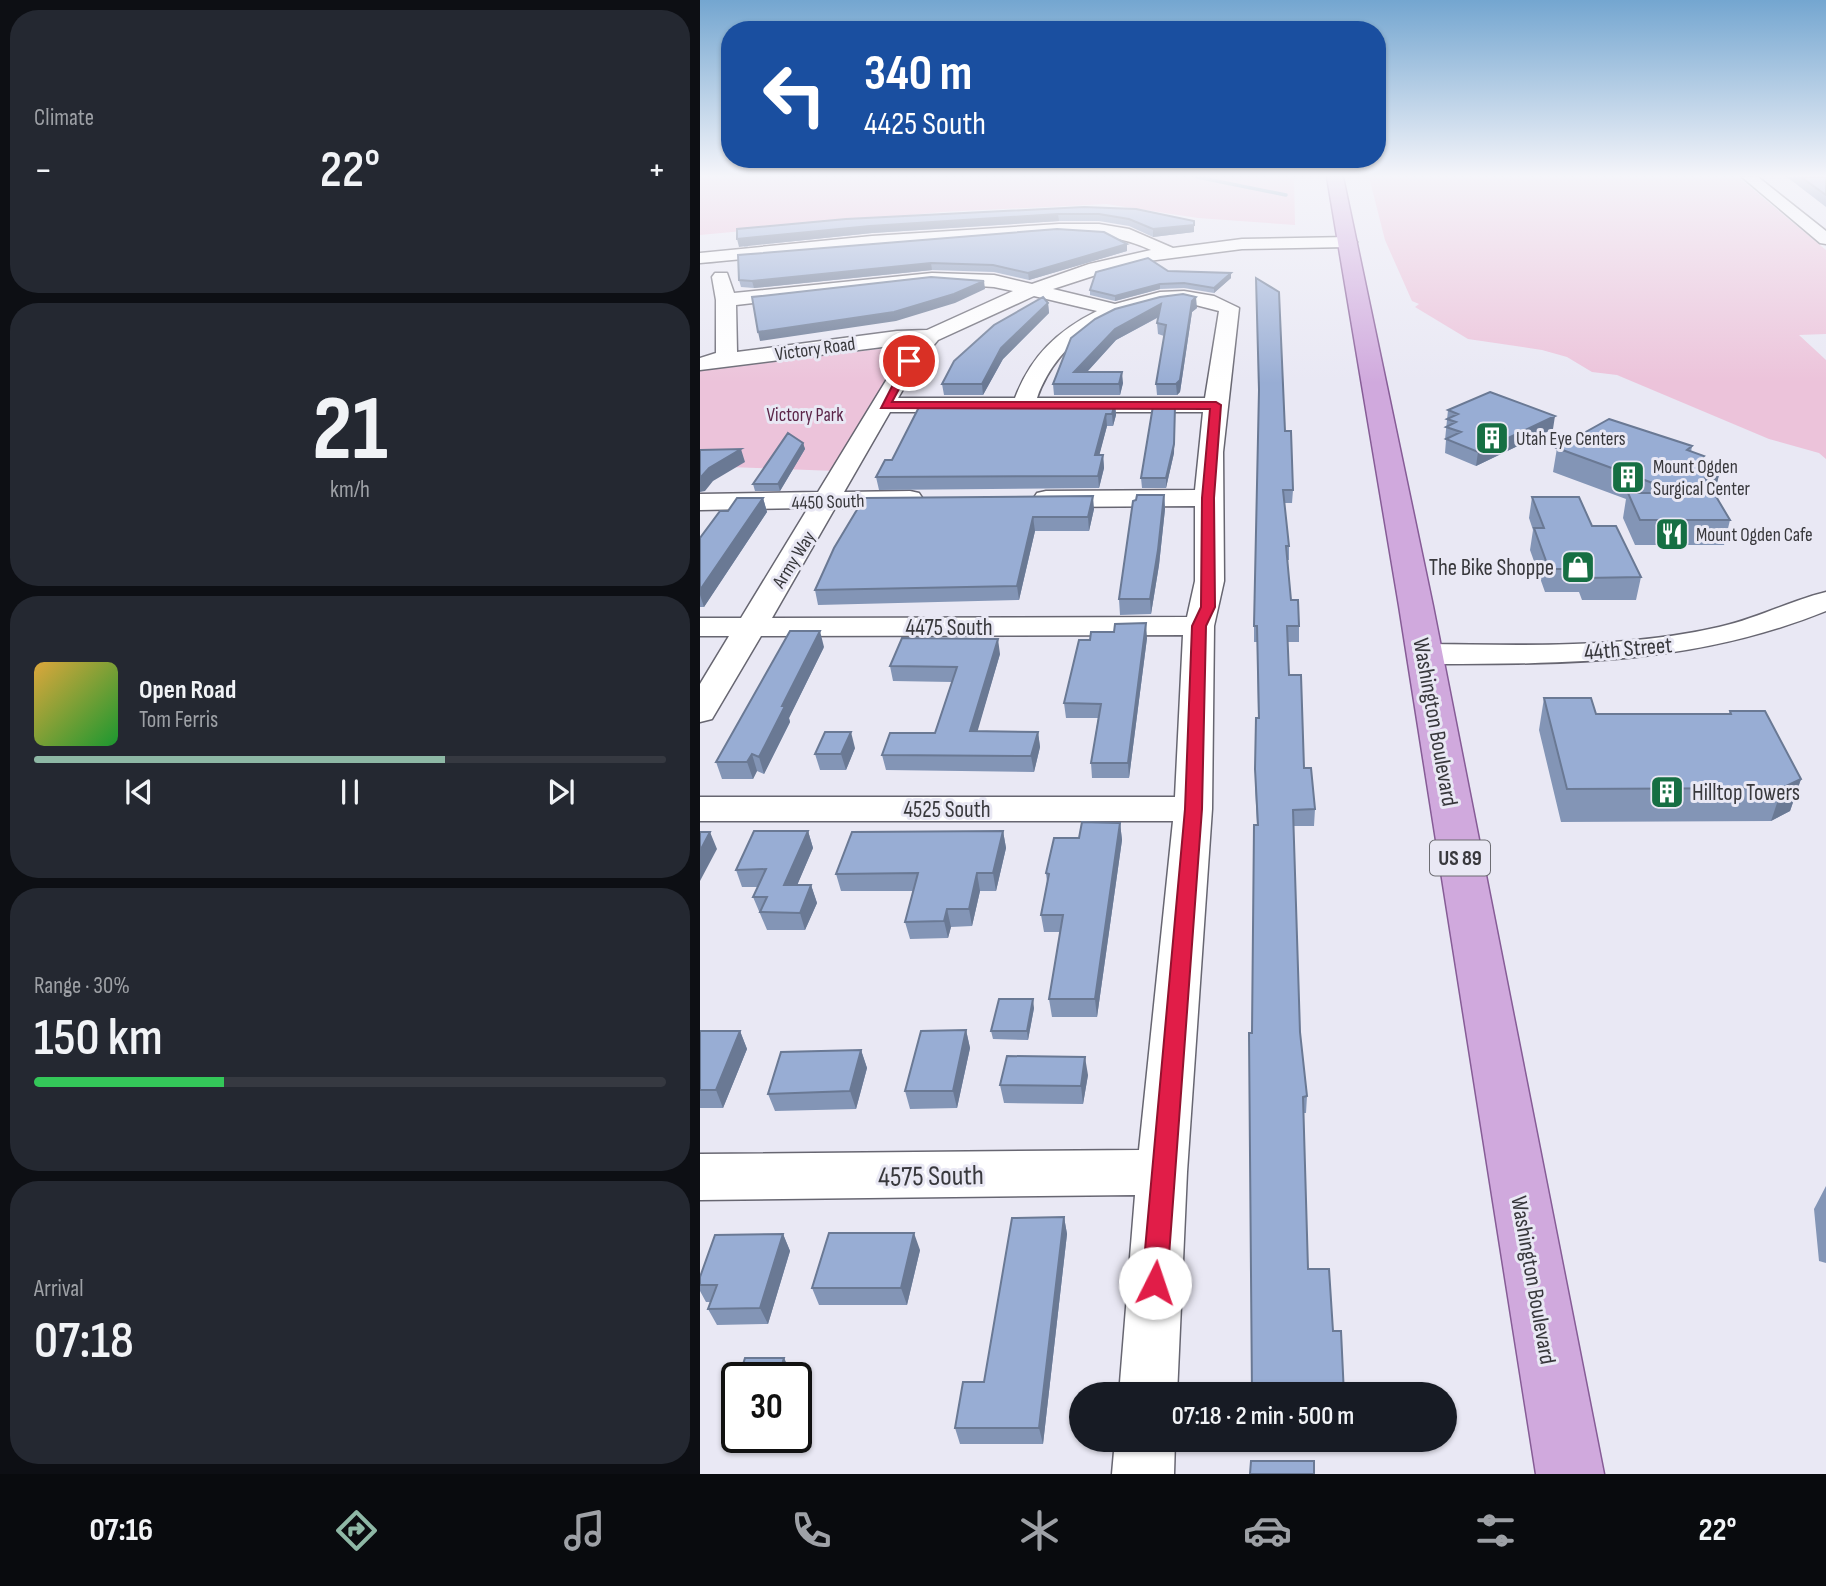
<!DOCTYPE html>
<meta charset="utf-8">
<style>
body{margin:0;font-family:"Sofia Sans Condensed",sans-serif;background:#242831;color:#f1f3f6;height:100vh;display:flex;flex-direction:column;font-size:26px;white-space:nowrap}
*{box-sizing:border-box;margin:0}
p{font-size:23px;color:#9ea1a6}
.icon{flex:none;width:38px;height:38px;fill:none;stroke:currentColor;stroke-width:2;stroke-linecap:round;stroke-linejoin:round}
.map{position:relative;flex:1;overflow:hidden}
.details{display:flex;flex-direction:column;gap:10px;padding:10px;background:#0d0f14;width:700px}
.details>*{flex:none}
.guide{position:absolute;left:21px;top:21px;width:665px;height:147px;border-radius:28px;box-shadow:0 2px 5px #0004;background:#1a4fa0;color:#fff;overflow:hidden}
.speed{position:absolute;left:21px;top:1362px;display:flex;gap:14px;font-size:35px;font-weight:700;text-align:center}
.speed>*{display:grid;place-content:center;width:91px;height:91px;border-radius:50%;background:#171b24;box-shadow:0 2px 5px #0004;line-height:1}
.speed .limit{border:4px solid #111;border-radius:10px;background:#fff;color:#111}
.pin{position:absolute;display:grid;place-items:center;width:60px;height:60px;color:#fff;margin:-30px;border:4px solid #fff;border-radius:50%;box-shadow:0 2px 7px #0007}
.me{position:absolute;width:77px;margin:-38px;rotate:4deg;stroke-linejoin:round;filter:drop-shadow(0 0 5px #0008)}
.turn{display:flex;align-items:center;gap:24px;height:147px;padding:0 28px;font-size:32px}
.turn .icon{width:91px;height:91px;stroke-width:2.5}
.turn b{display:block;font-size:49px;line-height:60px}
.big{font-size:52px;font-weight:600;line-height:1.1}
.details .widget{flex:1;display:flex;flex-direction:column;justify-content:center;gap:10px;min-width:0;padding:0 24px;border-radius:28px;background:#242831}
.details .dial{align-items:center;gap:0}
.dial b{font-size:91px;line-height:1}
.song{display:flex;align-items:center;gap:21px}
.cover{width:84px;height:84px;border-radius:10px;background:linear-gradient(135deg,hsl(40 70% 55%),hsl(130 70% 35%))}
.played{height:7px;border-radius:4px;background:linear-gradient(90deg,#8eb8a5 65%,#363941 65%)}
.keys{display:flex;justify-content:space-around;direction:ltr}
.heat{display:flex;justify-content:space-between;align-items:center;font-size:38px;direction:ltr}
.charge{height:10px;border-radius:5px;background:linear-gradient(90deg,#34c759 30%,#363941 0)}
.trip{position:absolute;left:369px;top:1382px;width:388px;height:70px;border-radius:35px;background:#171b24;box-shadow:0 2px 5px #0004;font-weight:600;line-height:70px;text-align:center}
.dock{display:flex;height:112px;justify-content:space-around;align-items:center;background:#090b0e;color:#9ea1a6}
.dock .icon{width:49px;height:49px}
.dock .active{color:#8eb8a5}
.dock b{font-size:32px;color:#f1f3f6}
main{display:flex;flex:1;min-height:0}
.map>svg:first-child{display:block}
.green{fill:#ecc3da}
.lines{fill:none;stroke-linecap:round;stroke-linejoin:round}
.stream{stroke:#6792ad;stroke-width:3.5}
.minor-casing{stroke:#676671;stroke-width:3}
.major-casing{stroke:#865c96;stroke-width:3}
.minor{fill:#fff;fill-rule:evenodd}
.major{fill:#d0a9dd;fill-rule:evenodd}
.wall{fill:#8395b6}
.shaded-wall{fill:#6a7994}
.building{fill:#98add4;stroke:#6a7994;stroke-width:2}
.route{fill:#e11d48;stroke:#92132f;stroke-width:2}
.labels{text-anchor:middle;stroke-width:6;stroke-linejoin:round;paint-order:stroke}
.far-street-label{font-size:19px;fill:#38383c;stroke:#e9e8f4}
.far-park-label{font-size:19px;fill:#5c2649;stroke:#e9e8f4}
.far-poi-label{font-size:19px;fill:#38383c;stroke:#e9e8f4;text-anchor:start}
.shield{fill:#e9e8f4;stroke:#6d6d73;stroke-width:2}
.shield-label{font-size:21px;font-weight:bold;fill:#38383c}
.poi-label{font-size:23px;fill:#38383c;stroke:#e9e8f4;text-anchor:end}
.street-label{font-size:23px;fill:#38383c;stroke:#e9e8f4}
.near-street-label{font-size:28px;fill:#38383c;stroke:#e9e8f4}
</style>
<main>
<section class="details">
<div class="widget"><p>Climate</p>
<div class="heat"><a>−</a><b class="big">22°</b><a>+</a></div>
</div>
<div class="widget dial"><b>21</b><p>km/h</p></div>
<div class="widget">
<div class="song"><i class="cover"></i><div><b>Open Road</b><p>Tom Ferris</p></div></div>
<div class="played"></div>
<div class="keys"><svg class="icon" aria-label="previous" viewBox="0 0 24 24"><path d="M18 5L8 12l10 7zM5 5v14"/></svg><svg class="icon" aria-label="pause" viewBox="0 0 24 24"><path d="M8 5v14M16 5v14"/></svg><svg class="icon" aria-label="next" viewBox="0 0 24 24"><path d="M6 5l10 7-10 7zM19 5v14"/></svg></div>
</div>
<div class="widget"><p>Range · 30%</p><b class="big">150 km</b><div class="charge"></div></div>
<div class="widget"><p>Arrival</p><b class="big">07:18</b></div>
</section>
<div class="map">
<svg width="1126" height="1474" viewBox="0 0 1126 1474">
<rect width="100%" height="100%" fill="#e9e8f4"/>
<path class="green" d="M0 177H594L595 225 498 218 406 204 242 212 0 235Z
M669 177H1038L1126 250V334L1099 335 1126 360V459L1119 453 1069 439 917 375 892 372 867 357 842 350 768 339 715 307 719 304 712 301 685 240Z
M179 349 206 354 136 471 0 466V371Z"/>
<g class="lines">
<path class="stream" d="M497 177 586 195"/>
<g class="minor-casing">
<path id="minor" d="M1042 177H1058L1126 231V244L1120 243Z
M359 224H399L429 229 473 248 542 239 648 237 657 242 648 247 542 249 433 263 353 289 415 304 460 292 484 291 514 296 539 308 523 452 524 581 514 626 512 809 487 1172 477 1395H419L435 1195 0 1200V1154L439 1150 473 821H0V797H475L483 635 61 636 12 719 0 722V684L29 636H0V618H41L108 508 0 510V494L118 492 198 361 214 343 0 370V358L16 353V300L12 277 15 273H27L34 293 232 273 294 275 332 284 389 264 451 250C392 223 324 236 261 240 174 246 87 255 0 263V253L172 236ZM232 283 294 287 313 291 227 330 197 331 37 352 36 305ZM334 296 397 311C357 331 331 356 315 398H198L218 364 238 340ZM484 302 519 311 505 398H337C360 334 419 306 484 302ZM190 412H503L495 490 346 491 337 493 333 499 337 505 346 507 495 506V581L487 617 72 618 135 508 210 507 219 505 223 499 219 493 210 491 144 492Z
M1126 592V611C993 665 865 664 724 664L713 661 708 654 713 647 724 644C822 645 923 649 1019 627 1056 619 1089 601 1126 592Z
M415 1440H475L474 1474H412Z"/>
</g>
<g class="major-casing">
<path id="major" d="M627 177H643L733 606 904 1474H836L699 606Z"/>
</g>
<use href="#minor" class="minor"/>
<use href="#major" class="major"/>
</g>
<path class="wall" d="M1087 177H1126V207Z
M384 207 494 221V232L453 237 429 226 399 221H359L172 233 39 247Z
M427 251 329 280 294 272 232 270 54 288 41 287 39 280 38 255Z
M468 271 531 273V278L514 293 484 288 460 289 415 301 390 295V290Z
M348 303 349 313 303 359 283 395H244L242 384Z
M497 308 492 312 480 392 477 395H457L456 384 464 336 458 334 457 323 459 317 416 340 387 372 423 383 420 395H354L353 384 395 319Z
M273 403 274 408 415 403 416 415 413 426H407L399 455H403L404 468 399 488 179 490 176 477 192 460 230 407Z
M475 406 474 453 466 488H442L441 478Z
M748 410 853 429 776 466 745 453 746 440H745Z
M585 431 593 490 592 503H584L589 546V560H587L591 600 599 626V642H588L589 675 604 768 615 809 614 826H593L600 1032 607 1096 606 1113H604L552 1395V1033L557 825 555 785 556 718H558L557 642H554V626Z
M103 443 105 449 80 491H55L53 484Z
M992 446 991 452 1004 456 1002 465 1020 471 1014 494 1030 520 1024 545H935L923 518 926 499 853 472 857 448Z
M464 495 465 509 459 565 451 614 420 615 419 599Z
M832 497 892 526 941 577 936 600H882L879 592H845L830 550 833 530 829 518Z
M63 498 67 512 4 607H0V538L28 511Z
M164 498 394 509 389 531H335L319 600 118 605 115 590Z
M447 638 429 778H392L391 763 398 718H366L364 703 390 640Z
M124 647 89 718 90 722 64 774 57 771 53 779H22L16 762Z
M300 654 277 731 338 732 340 747 334 772 186 770 182 755 235 733 252 682 193 681 190 666Z
M844 698 896 714H1029L1030 711 1101 779 1090 811 1071 821 861 822 839 730Z
M155 748 146 770H120L115 754Z
M420 823 422 840 397 1017H352L349 999 360 932H344L341 915 347 882 346 873 379 838Z
M108 831 113 848 97 885H111L117 903 105 930H67L53 897 58 887H42L36 870Z
M303 831 306 848 296 891H280L272 926 251 927 248 938 210 939 205 922 214 891H141L136 874Z
M334 1008 328 1040 293 1039 291 1031Z
M266 1030 270 1048 257 1108 210 1109 205 1091Z
M0 1031H40L47 1049 23 1108H0Z
M161 1050 167 1068 156 1109 75 1111 68 1094Z
M388 1075 383 1104 304 1103 300 1085Z
M1126 1186V1263L1119 1261 1114 1209Z
M364 1217 367 1234 343 1444H260L255 1428 284 1382Z
M83 1234 90 1251 68 1324 17 1325 8 1309 10 1302H6L0 1291V1277Z
M220 1250 207 1305H119L112 1288Z"/>
<path class="shaded-wall" d="M358 214 359 221 172 233 39 247 37 239 170 226Z
M494 225V232L453 237V229Z
M427 244V251L329 280 328 273Z
M231 263 232 270 54 288 52 281Z
M531 273V278L514 293V288Z
M284 281 285 289 255 303 196 321 60 341 58 332Z
M460 284V289L415 301V296Z
M496 297 497 308 492 312 480 392 477 395 476 384 492 301Z
M348 303 349 313 303 359 283 395 282 384 301 348Z
M461 304 462 315 416 340 376 384 374 372 415 329Z
M422 372 423 383 420 395 419 384Z
M415 403 416 415 413 426 412 414Z
M475 406 474 453 466 488V478Z
M406 414 407 426 396 468 395 455Z
M855 416 853 429 776 466 778 452Z
M103 443 105 449 80 491 78 484Z
M41 449 45 462 13 481 5 491 0 492V478L9 468Z
M403 455 404 468 399 488 398 476Z
M1004 456 999 480 996 463Z
M1020 471 1014 495 1005 478Z
M464 495 465 509 459 565 451 614 450 599Z
M393 496 394 509 389 531 388 517Z
M63 498 67 512 4 607 0 595V590Z
M333 517 335 531 319 600 317 586Z
M446 623 447 638 429 778 428 763Z
M120 631 124 647 89 718 90 722 64 774 59 757 82 706Z
M298 639 300 654 273 747 270 731Z
M151 732 155 748 146 770 141 754Z
M338 732 340 747 334 772 331 756Z
M52 754 57 771 53 779 47 762Z
M1101 779 1090 811 1071 821 1082 788Z
M420 823 422 840 397 1017 395 999Z
M108 831 113 848 90 902 84 885Z
M303 831 306 848 296 891 293 873Z
M10 832 17 849 0 881V851Z
M277 873 280 891 272 926 269 909Z
M111 885 117 903 105 930 100 913Z
M247 909 251 927 248 938 244 921Z
M333 999 334 1008 328 1040 327 1031Z
M266 1030 270 1048 257 1108 253 1091Z
M40 1031 47 1049 23 1108 16 1090Z
M161 1050 167 1068 156 1109 150 1091Z
M385 1057 388 1075 383 1104 381 1086Z
M364 1217 367 1234 343 1444 339 1428Z
M214 1233 220 1250 207 1305 201 1288Z
M83 1234 90 1251 68 1324 60 1308Z
M84 1358 88 1366 85 1377H78Z"/>
<path class="building" d="M1101 177H1126V195Z
M384 207 436 209 494 221V225L453 229 429 219 399 214H358L170 226 37 239V229L146 219Z
M357 229 404 232 427 244 328 273 293 265 231 263 52 281 39 280 38 255Z
M448 258 468 271 531 273 514 288 484 283 460 284 415 296 390 290 396 272Z
M231 277 284 281 254 294 194 312 58 332 52 297Z
M556 278 579 292 585 431H591L593 490H583L589 546H586L591 600H598L599 626H587L589 675H601L604 768H611L615 809 593 810 600 1032 607 1096 603 1097 608 1269H629L633 1331H641L644 1395H552L549 1033H552L554 825H558L555 769 556 718H559L557 626H554L559 390Z
M483 294 496 297 492 301 480 380 476 384H456L466 325 457 323 461 304 415 329 374 372H422L419 384H353L371 338 395 319 415 309 460 297Z
M343 297 348 303 301 348 282 384H242L254 361 294 325Z
M790 392 855 416 778 452 746 439 761 432 746 427 756 422 747 419 758 414 748 410Z
M232 403H273L271 408 415 403 412 414H406L395 455H403L398 476 176 477 185 460H192L219 407H230Z
M453 406H475L474 444 466 478H441Z
M909 419 992 446 987 450 1004 456 996 463 1020 471 1005 478 1030 520H940L928 493H980L857 448Z
M88 433 103 443 78 484H53Z
M41 449 9 468 0 478V450Z
M437 495H464L458 550 450 599H419L433 501 436 500Z
M393 496 388 517H333L317 586 115 590 134 548 164 498Z
M832 497H879L892 526H916L941 577 886 578 883 569H849L834 528H844Z
M37 498H63L0 590V538L20 511H28Z
M446 623 428 763H391L401 704 364 703 379 640H390L391 632H414L415 624Z
M90 631H120L82 706H85L59 757 52 754 47 762H16Z
M202 638 298 639 270 731 338 732 331 756 182 755 190 733H235L257 667 190 666Z
M844 698H891L896 714H1031L1030 711H1065L1101 779 1082 788 867 789Z
M125 732H151L141 754H115Z
M382 822 420 823 395 999H349L363 915H341L349 874 346 873 354 838H379Z
M54 831H108L84 885H111L100 913 60 912 67 897H53L66 869 36 870Z
M303 831 293 873H277L269 909H247L244 921 205 922 218 873 136 874 152 832Z
M0 832H10L0 851Z
M299 999H333L327 1031H291Z
M266 1030 253 1091H205L221 1031Z
M0 1031H40L16 1090H0Z
M161 1050 150 1091 68 1094 81 1052Z
M307 1056 385 1057 381 1086 300 1085Z
M364 1217 339 1428H255L263 1382H284L312 1218Z
M129 1233H214L201 1288H112Z
M83 1234 60 1308 8 1309 17 1285H0V1277L15 1235Z
M45 1358H84L78 1377H39Z
M551 1461H614V1474H550Z"/>
<linearGradient id="sky" x2="0" y2="1"><stop stop-color="#74a6d0"/><stop offset="0.46" stop-color="#f5f5fa"/><stop offset="1" stop-color="#f5f5fa" stop-opacity="0"/></linearGradient>
<rect width="1126" height="383" fill="url(#sky)"/>
<path class="route" d="M209 358 214 361 192 402H516L521 405 514 498 515 607 506 626 502 809 467 1283 464 1292 455 1295 446 1292 442 1283 485 809 492 626 501 607 502 498 510 409 181 408 205 361Z"/>
<defs>
<g id="building-square" transform="scale(1.75)"><rect x="-9" y="-9" width="18" height="18" rx="4" fill="#166f43" stroke="#e9e8f4"/><path d="M-4-6H4V6H1V3H-1V6H-4ZM-2.5-4.3h1.7v1.8h-1.7ZM.8-4.3h1.7v1.8H.8ZM-2.5-1h1.7V.8h-1.7ZM.8-1h1.7V.8H.8Z" fill="#fff"/></g>
<g id="restaurant-square" transform="scale(1.75)"><rect x="-9" y="-9" width="18" height="18" rx="4" fill="#166f43" stroke="#e9e8f4"/><path d="M-5-6h1v4h1v-4h1v4h1v-4h1v5L-1.5 .5V6h-2V.5L-5-1ZM5-6V6H3V1.5H1.5Q1.5-4 5-6Z" fill="#fff"/></g>
<g id="shop-square" transform="scale(1.75)"><rect x="-9" y="-9" width="18" height="18" rx="4" fill="#166f43" stroke="#e9e8f4"/><path d="M-5-2.5h2.3a2.7 3.5 0 0 1 5.4 0H5L5.5 6h-11ZM-1.5-2.5h3a1.5 2.3 0 0 0-3 0Z" fill="#fff"/></g>
</defs>
<g fill-rule="evenodd">
<use href="#building-square" x="792" y="438"/>
<use href="#building-square" x="928" y="477"/>
<use href="#restaurant-square" x="972" y="534"/>
<use href="#shop-square" x="878" y="567"/>
<use href="#building-square" x="967" y="792"/>
</g>
<g class="labels">
<g class="far-street-label">
<text transform="translate(115 348) rotate(-8)" y="7">Victory Road</text>
<text transform="translate(128 501) rotate(-2)" y="7">4450 South</text>
<text transform="translate(93 559) rotate(-58)" y="7">Army Way</text>
</g>
<g class="far-park-label">
<text x="105" y="421">Victory Park</text>
</g>
<g class="far-poi-label">
<text x="816" y="445">Utah Eye Centers</text>
<text x="953" y="473">Mount Ogden<tspan x="953" dy="22">Surgical Center</tspan></text>
<text x="996" y="541">Mount Ogden Cafe</text>
</g>
<rect class="shield" x="730" y="840.5" width="60" height="35" rx="5"/>
<g class="shield-label">
<text x="760" y="865">US 89</text>
</g>
<g class="poi-label">
<text x="854" y="575">The Bike Shoppe</text>
<text x="992" y="800" text-anchor="start">Hilltop Towers</text>
</g>
<g class="street-label">
<text x="249" y="635">4475 South</text>
<text transform="translate(928 648) rotate(-5)" y="8">44th Street</text>
<text transform="translate(736 722) rotate(80)" y="8">Washington Boulevard</text>
<text x="247" y="817">4525 South</text>
<text transform="translate(834 1280) rotate(80)" y="8">Washington Boulevard</text>
</g>
<g class="near-street-label">
<text transform="translate(231 1175) rotate(-1)" y="10">4575 South</text>
</g>
</g>
</svg>
<div class="speed"><div class="limit">30</div></div>
<div class="pin" style="left:209px;top:361px;background:#d93025"><svg class="icon" aria-label="arrive" viewBox="0 0 24 24"><path d="M6 21V4h12l-3 4 3 4H6"/></svg></div>
<svg class="me" style="left:455px;top:1283px" viewBox="-20 -20 40 40"><circle r="19" fill="#fff"/><path d="M0-13L10 11 0 6-10 11z" fill="#e11d48"/></svg>
<div class="trip">07:18 · 2 min · 500 m</div>
<div class="guide">
<div class="turn"><svg class="icon" aria-label="left" viewBox="0 0 24 24"><path d="M17 20v-9H6M10 6l-5 5 5 5"/></svg><div><b>340 m</b>4425 South</div></div>
</div>
</div>
</main>
<nav class="dock">
<b>07:16</b>
<svg class="icon active" aria-label="directions" viewBox="0 0 24 24"><path d="M12 3l9 9-9 9-9-9zM9 14v-3h6M13 9l2 2-2 2"/></svg>
<svg class="icon" aria-label="music" viewBox="0 0 24 24"><path d="M9 18V5l10-2v13"/><circle cx="6" cy="18" r="3"/><circle cx="16" cy="16" r="3"/></svg>
<svg class="icon" aria-label="phone" viewBox="0 0 24 24"><path d="M5 4h4l2 5-3 2q2 4 5 5l2-3 5 2v4C11 20 4 13 5 4z"/></svg>
<svg class="icon" aria-label="climate" viewBox="0 0 24 24"><path d="M12 3v18M4 7l16 10M4 17L20 7"/></svg>
<svg class="icon" aria-label="car" viewBox="0 0 24 24"><path d="M5 17H2v-5l4-1 3-4h7l3 4 3 1v5h-3M9 17h6M6 11h13"/><circle cx="7" cy="17" r="2"/><circle cx="17" cy="17" r="2"/></svg>
<svg class="icon" aria-label="filters" viewBox="0 0 24 24"><path d="M4 7h16M4 17h16"/><circle cx="9" cy="7" r="2"/><circle cx="15" cy="17" r="2"/></svg>
<b>22°</b>
</nav>
